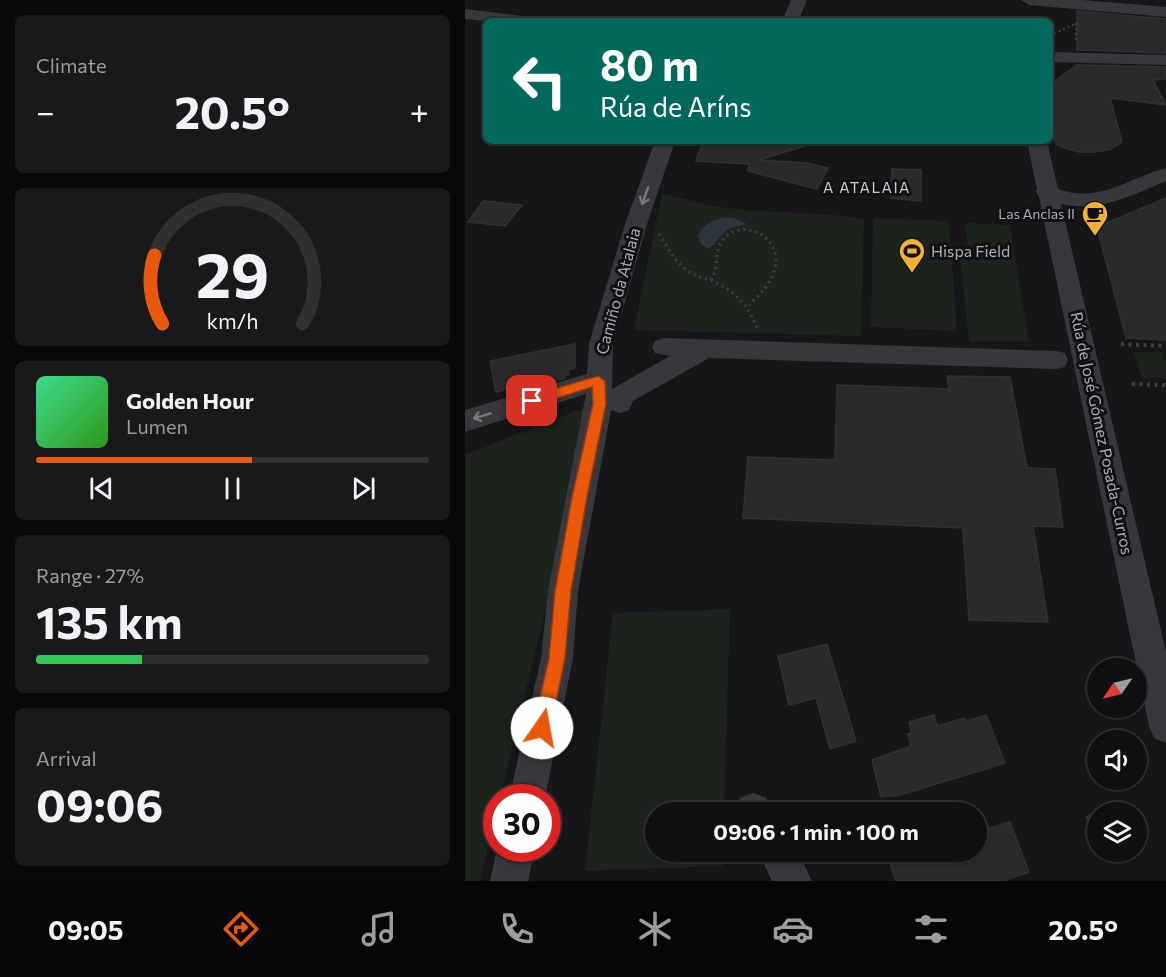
<!DOCTYPE html>
<meta charset="utf-8">
<style>
body{margin:0;font-family:Commissioner,sans-serif;background:#19191b;color:#f1f3f6;height:100vh;display:flex;flex-direction:column;font-size:22px;white-space:nowrap}
*{box-sizing:border-box;margin:0}
p{font-size:20px;color:#9c9d9f}
.icon{flex:none;width:33px;height:33px;fill:none;stroke:currentColor;stroke-width:2;stroke-linecap:round;stroke-linejoin:round}
.map{position:relative;flex:1;overflow:hidden}
.side{display:flex;flex-direction:column;gap:15px;padding:15px;background:#09090a;width:465px}
.side>*{flex:none}
.hud{position:absolute;left:18px;top:18px;width:570px;height:126px;border-radius:9px;box-shadow:0 2px 4px #0004,0 0 0 2px #303032;background:#00695c;color:#fff;overflow:hidden}
.needle{width:39px;rotate:236deg}
.controls{position:absolute;left:622px;top:658px;display:grid;gap:12px}
.controls a{display:grid;place-items:center;width:60px;height:60px;border-radius:50%;background:#101012;box-shadow:0 2px 4px #0004,0 0 0 2px #303032;font-size:30px}
.speed{position:absolute;left:18px;top:784px;display:flex;gap:12px;font-size:30px;font-weight:700;text-align:center}
.speed>*{display:grid;place-content:center;width:78px;height:78px;border-radius:50%;background:#101012;box-shadow:0 2px 4px #0004,0 0 0 2px #303032;line-height:1}
.speed .limit{border:9px solid #d22;background:#fff;color:#111}
.pin{position:absolute;display:grid;place-items:center;width:51px;height:51px;color:#fff;margin:-26px;border-radius:12px;box-shadow:0 3px 9px #0006}
.me{position:absolute;width:66px;margin:-33px;rotate:12deg;stroke-linejoin:round;filter:drop-shadow(0 0 4px #0008)}
.turn{display:flex;align-items:center;gap:21px;height:126px;padding:0 18px;font-size:27px}
.turn .icon{width:78px;height:78px;stroke-width:2.5}
.turn b{display:block;font-size:42px;line-height:51px}
.big{font-size:45px;font-weight:700;line-height:1.1}
.side .widget{flex:1;display:flex;flex-direction:column;justify-content:center;gap:9px;min-width:0;padding:0 21px;border-radius:9px;background:#19191b}
.side .dial{align-items:center;gap:0}
.dial svg{height:156px;overflow:visible;fill:none;stroke:#303032;stroke-width:7;stroke-linecap:round;text-anchor:middle}
.dial text{fill:#f1f3f6;stroke:none}
.song{display:flex;align-items:center;gap:18px}
.cover{width:72px;height:72px;border-radius:9px;background:linear-gradient(135deg,hsl(150 70% 55%),hsl(110 70% 35%))}
.played{height:6px;border-radius:3px;background:linear-gradient(90deg,#ea580c 55%,#303032 55%)}
.keys{display:flex;justify-content:space-around;direction:ltr}
.heat{display:flex;justify-content:space-between;align-items:center;font-size:33px;direction:ltr}
.charge{height:9px;border-radius:4px;background:linear-gradient(90deg,#34c759 27%,#303032 0)}
.trip{position:absolute;left:180px;top:802px;width:342px;height:60px;border-radius:30px;background:#101012;box-shadow:0 2px 4px #0004,0 0 0 2px #303032;font-weight:700;line-height:60px;text-align:center}
.tab-bar{display:flex;height:96px;justify-content:space-around;align-items:center;background:#060607;color:#9c9d9f}
.tab-bar .icon{width:42px;height:42px}
.tab-bar .selected{color:#ea580c}
.tab-bar b{font-size:27px;color:#f1f3f6}
main{display:flex;flex:1;min-height:0}
.map>svg:first-child{display:block}
.green{fill:#1c231d}
.water{fill:#2c353c}
.building{fill:#29292c;stroke:#303034;stroke-width:1.5}
.lines{fill:none;stroke-linecap:round;stroke-linejoin:round}
.path-far2{stroke:#3d3f44;stroke-width:2;stroke-dasharray:2 3;stroke-linecap:butt}
.path-far1{stroke:#3d3f44;stroke-width:3;stroke-dasharray:2 4;stroke-linecap:butt}
.path{stroke:#3d3f44;stroke-width:4;stroke-dasharray:3 4.5;stroke-linecap:butt}
.street{fill:#37383d;fill-rule:evenodd}
.oneway{stroke:#757881}
.route{fill:#ea580c;stroke:#983908;stroke-width:1.5}
.labels{text-anchor:middle;stroke-width:6;stroke-linejoin:round;paint-order:stroke}
.far-poi-label{font-size:14px;fill:#a8adb8;stroke:#111113;text-anchor:end}
.far-neighbourhood-label{font-size:15px;letter-spacing:1.5px;fill:#c9ccd4;stroke:#111113}
.poi-label{font-size:16px;fill:#a8adb8;stroke:#111113;text-anchor:start}
.street-label{font-size:16px;fill:#a8adb8;stroke:#111113}
</style>
<main>
<section class="side">
<div class="widget"><p>Climate</p>
<div class="heat"><a>−</a><b class="big">20.5°</b><a>+</a></div>
</div>
<div class="widget dial"><svg viewBox="0 0 100 80">
<path d="M14 69A42 42 0 1 1 86 69"/>
<path d="M14 69A42 42 0 0 1 10 34" stroke="#ea580c"/>
<text x="50" y="56" font-size="32" font-weight="700">29</text>
<text x="50" y="72" font-size="11">km/h</text>
</svg></div>
<div class="widget">
<div class="song"><i class="cover"></i><div><b>Golden Hour</b><p>Lumen</p></div></div>
<div class="played"></div>
<div class="keys"><svg class="icon" aria-label="previous" viewBox="0 0 24 24"><path d="M18 5L8 12l10 7zM5 5v14"/></svg><svg class="icon" aria-label="pause" viewBox="0 0 24 24"><path d="M8 5v14M16 5v14"/></svg><svg class="icon" aria-label="next" viewBox="0 0 24 24"><path d="M6 5l10 7-10 7zM19 5v14"/></svg></div>
</div>
<div class="widget"><p>Range · 27%</p><b class="big">135 km</b><div class="charge"></div></div>
<div class="widget"><p>Arrival</p><b class="big">09:06</b></div>
</section>
<div class="map">
<svg width="701" height="881" viewBox="0 0 701 881">
<rect width="100%" height="100%" fill="#161618"/>
<path class="green" d="M197 193C216 198 236 204 256 207 304 214 351 211 399 219L396 336 169 330Z
M408 218 484 221 492 331 406 327Z
M500 223 545 225 564 342 504 341 495 259H504Z
M669 352H698L701 362V378H677Z
M119 408 81 608 35 798H32L31 812 15 881H0V455Z
M265 609 259 813H190V852H257V866L120 871 148 613Z"/>
<path class="water" d="M259 217 269 218 282 224 263 229 244 249 236 244 232 236C239 224 247 221 259 217Z"/>
<path class="building" d="M612 11 701 19V53L612 50Z
M612 65 701 67V79L688 80 701 105 645 98 657 142 646 149 631 152H614L597 147 591 144 589 136H585V85Z
M238 141H339L340 146 294 160 342 163 363 168 352 189 283 171 284 164 231 161Z
M427 169 456 170V201L426 198Z
M701 198V340L661 338 632 227Z
M18 201 57 205 40 226 3 222Z
M110 344V368L103 370 104 375 100 376V378L61 390 60 384 31 392 25 361Z
M482 376 545 377 562 468 590 469 598 527 568 526 583 622 504 620 498 528 278 518 283 457 370 460 372 385 484 389Z
M362 644 391 741 365 749 351 698 324 705 313 656Z
M469 715 472 726 500 718 502 721 521 715 540 763 435 795 416 797 407 760 446 746 443 734 447 733 444 722Z
M639 806 644 813H633V840L621 817Z
M545 822 564 872 538 881H431L424 860 449 852H512V832Z"/>
<g class="lines">
<path class="path-far2" d="M611 23V40
M588 38V34L610 24"/>
<path class="path-far1" d="M194 234C203 247 210 262 223 271 229 276 237 277 244 280 268 289 283 304 292 328
M246 280C254 268 249 252 257 241 276 215 318 237 310 268 307 283 295 294 284 305"/>
<path class="path" d="M656 344 701 346
M667 384 701 385"/>
<path class="street" d="M326 0H342L333 21H317Z
M556 0H617L701 7V17L564 5Z
M0 9 58 16 66 21H21L0 19Z
M585 52 701 55V65L585 62Z
M190 141H210L182 224 148 344 147 389 205 356 190 353 187 347 190 341 199 338 591 351 600 353 603 360 600 367 591 369 244 358 168 401 164 410 155 413 146 410 113 591 108 658 80 798H44L76 658 83 591 121 394 0 432V410L122 374 124 344 160 224Z
M562 141H582L593 189C634 204 663 178 701 168V181C666 196 635 212 596 204L701 652V743L689 738 684 726 574 197 571 192 572 189Z
M288 793 301 798 307 813H270L275 798Z
M32 849H70L63 881H25Z
M293 852H333L347 881H307Z"/>
</g>
<defs><path id="oneway-shaft" d="M-6 0H5M1.5-3L5.5 0L1.5 3" fill="none" stroke-width="1.6" stroke-linecap="round" stroke-linejoin="round" transform="scale(1.5)"/></defs>
<g class="oneway">
<use href="#oneway-shaft" transform="translate(180 196) rotate(110)"/>
<use href="#oneway-shaft" transform="translate(17 416) rotate(163)"/>
</g>
<path class="route" d="M133 376 140 381 141 404 122 497 106 591 100 658 86 728 83 734 77 737 71 734 68 728 84 658 90 591 107 497 128 404 127 387 67 406 60 401 62 397Z"/>
<defs>
<g id="cafe-pin" transform="scale(1.35)"><path d="M0 17L-7.5 6A9.5 9.5 0 1 1 7.5 6Z" fill="#f2b134" stroke="#111113"/><path d="M-5.5-4.5H6V0H3Q3 3.5 0 3.5H-2.5Q-5.5 3.5-5.5 0ZM3-3.2v2h1.7v-2ZM-6 4.5H4V6H-6Z" fill="#111"/></g>
<g id="stadium-pin" transform="scale(1.35)"><path d="M0 17L-7.5 6A9.5 9.5 0 1 1 7.5 6Z" fill="#f2b134" stroke="#111113"/><path d="M0-5a6.5 5 0 1 0 0 10a6.5 5 0 1 0 0-10ZM-3.5-1.8h7v3.6h-7Z" fill="#111"/></g>
</defs>
<g fill-rule="evenodd">
<use href="#cafe-pin" x="630" y="214"/>
<use href="#stadium-pin" x="447" y="251"/>
</g>
<g class="labels">
<g class="far-poi-label">
<text x="610" y="219">Las Anclas II</text>
</g>
<g class="far-neighbourhood-label">
<text x="402" y="193">A ATALAIA</text>
</g>
<g class="poi-label">
<text x="466" y="257">Hispa Field</text>
</g>
<g class="street-label">
<text transform="translate(153 291) rotate(-75)" y="6">Camiño da Atalaia</text>
<text transform="translate(637 433) rotate(78)" y="6">Rúa de José Gómez Posada-Curros</text>
</g>
</g>
</svg>
<div class="controls">
<a><svg class="needle" viewBox="-14 -14 28 28"><path d="M0-13l5 13h-10z" fill="#e53935"/><path d="M0 13l5-13h-10z" fill="#9c9d9f"/></svg></a>
<a><svg class="icon" aria-label="sound" viewBox="0 0 24 24"><path d="M4 9h4l5-4v14l-5-4H4zM17 9q2 3 0 6"/></svg></a>
<a><svg class="icon" aria-label="layers" viewBox="0 0 24 24"><path d="M12 4l9 5-9 5-9-5zM3 14l9 5 9-5"/></svg></a>
</div>
<div class="speed"><div class="limit">30</div></div>
<div class="pin" style="left:67px;top:401px;background:#d93025"><svg class="icon" aria-label="arrive" viewBox="0 0 24 24"><path d="M6 21V4h12l-3 4 3 4H6"/></svg></div>
<svg class="me" style="left:77px;top:728px" viewBox="-20 -20 40 40"><circle r="19" fill="#fff"/><path d="M0-13L10 11 0 6-10 11z" fill="#ea580c"/></svg>
<div class="trip">09:06 · 1 min · 100 m</div>
<div class="hud">
<div class="turn"><svg class="icon" aria-label="left" viewBox="0 0 24 24"><path d="M17 20v-9H6M10 6l-5 5 5 5"/></svg><div><b>80 m</b>Rúa de Aríns</div></div>
</div>
</div>
</main>
<nav class="tab-bar">
<b>09:05</b>
<svg class="icon selected" aria-label="directions" viewBox="0 0 24 24"><path d="M12 3l9 9-9 9-9-9zM9 14v-3h6M13 9l2 2-2 2"/></svg>
<svg class="icon" aria-label="music" viewBox="0 0 24 24"><path d="M9 18V5l10-2v13"/><circle cx="6" cy="18" r="3"/><circle cx="16" cy="16" r="3"/></svg>
<svg class="icon" aria-label="phone" viewBox="0 0 24 24"><path d="M5 4h4l2 5-3 2q2 4 5 5l2-3 5 2v4C11 20 4 13 5 4z"/></svg>
<svg class="icon" aria-label="climate" viewBox="0 0 24 24"><path d="M12 3v18M4 7l16 10M4 17L20 7"/></svg>
<svg class="icon" aria-label="car" viewBox="0 0 24 24"><path d="M5 17H2v-5l4-1 3-4h7l3 4 3 1v5h-3M9 17h6M6 11h13"/><circle cx="7" cy="17" r="2"/><circle cx="17" cy="17" r="2"/></svg>
<svg class="icon" aria-label="filters" viewBox="0 0 24 24"><path d="M4 7h16M4 17h16"/><circle cx="9" cy="7" r="2"/><circle cx="15" cy="17" r="2"/></svg>
<b>20.5°</b>
</nav>
